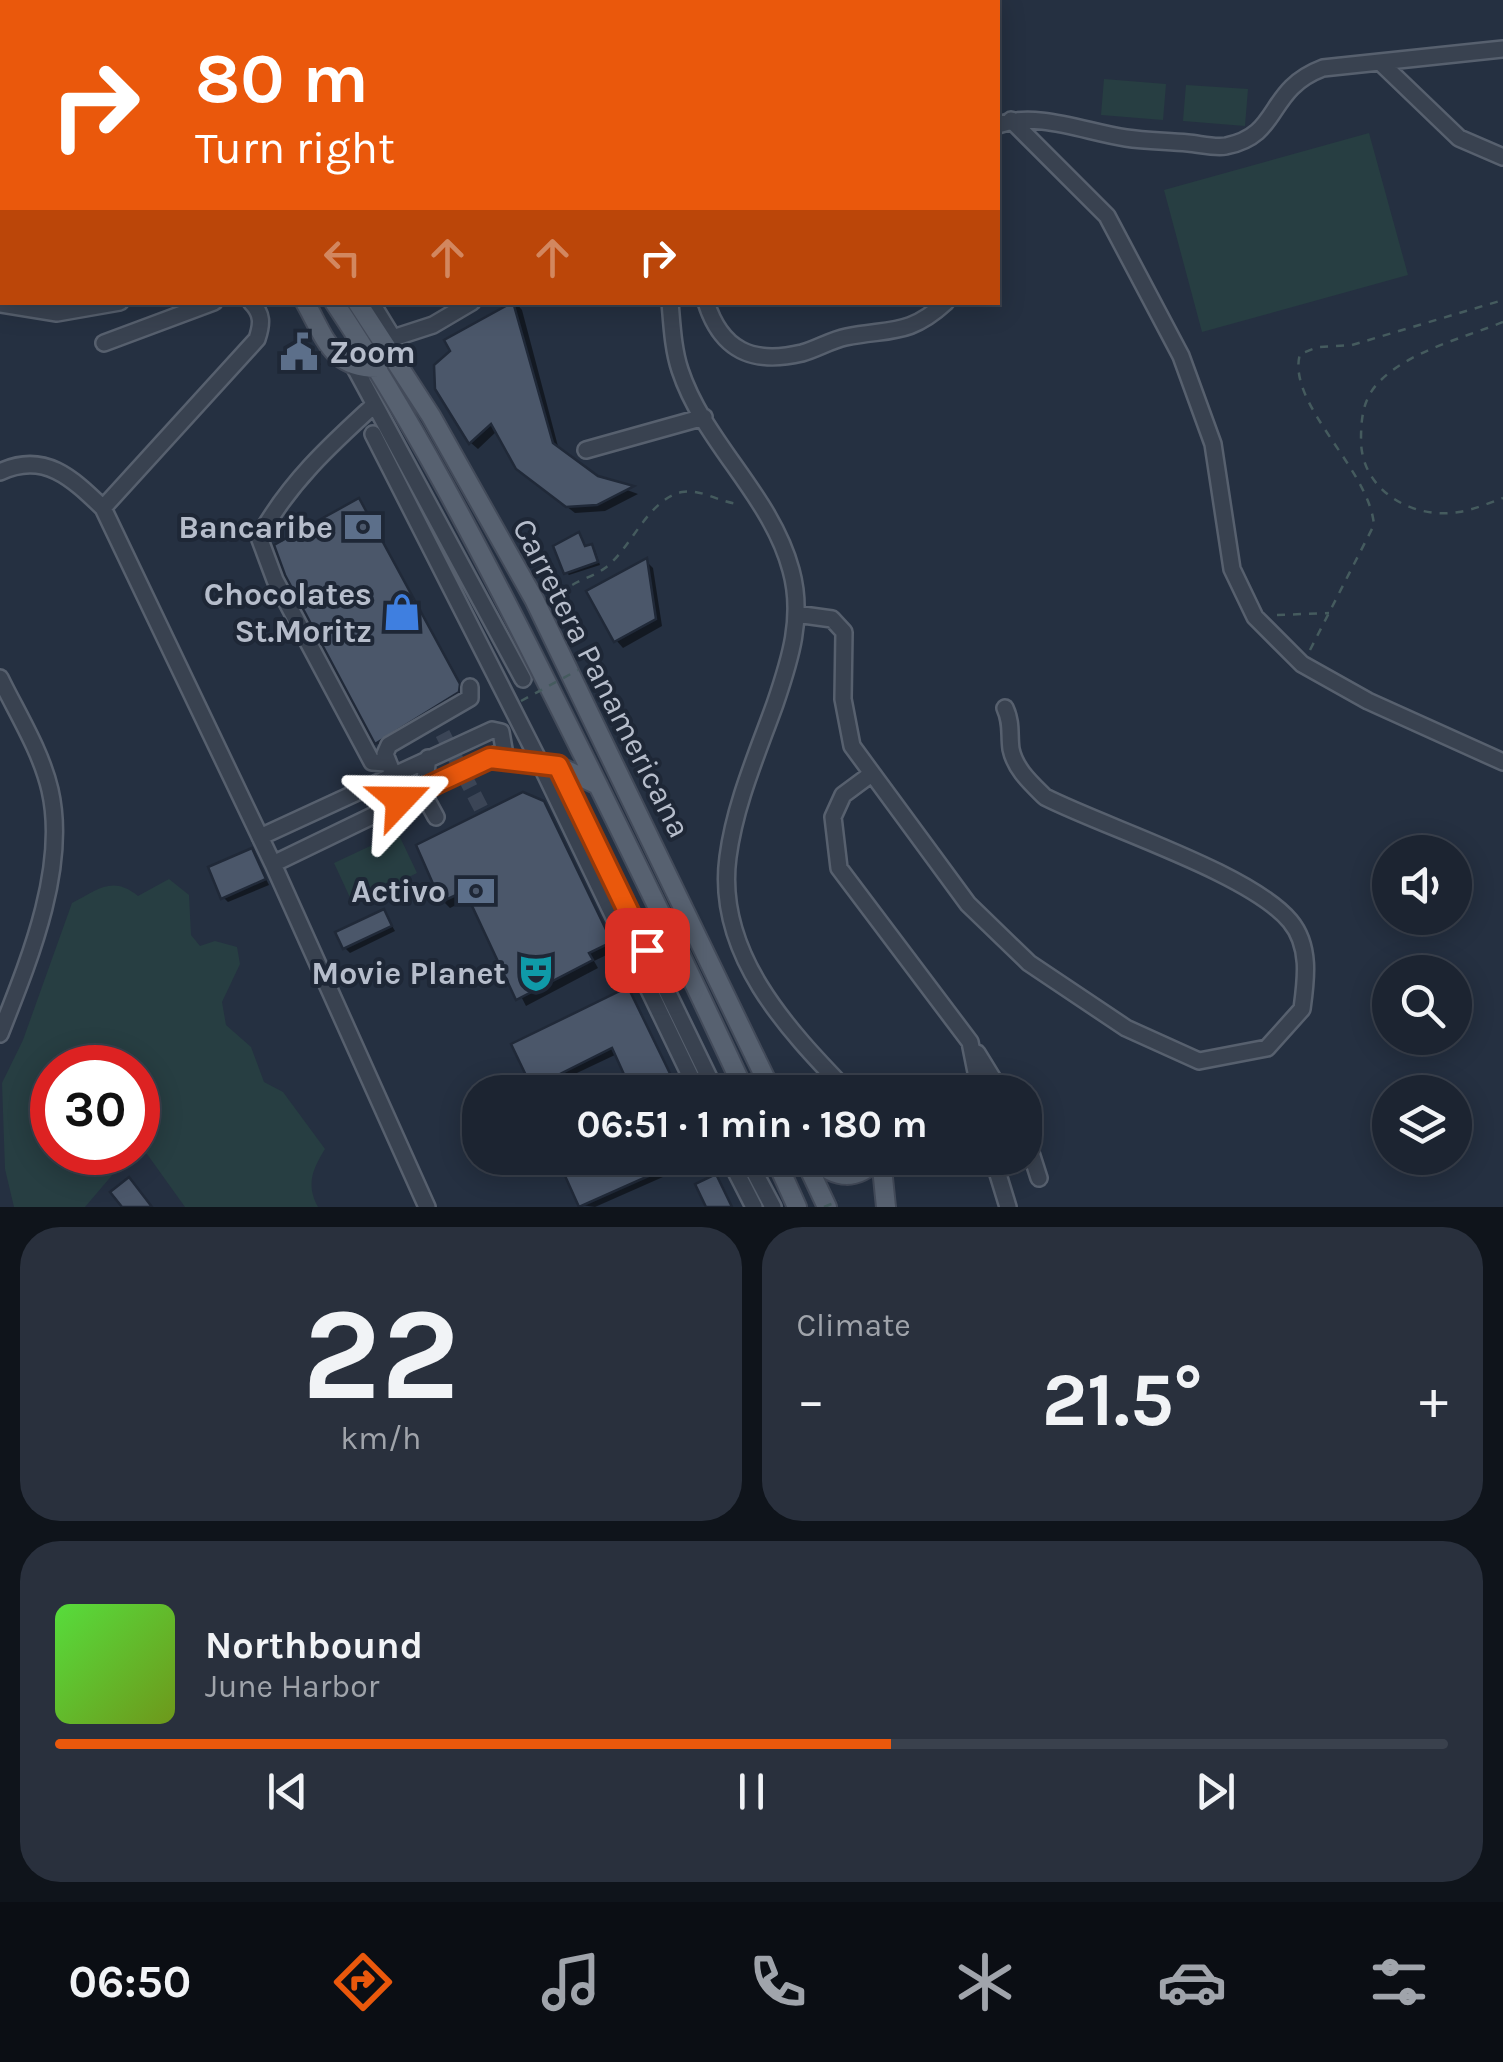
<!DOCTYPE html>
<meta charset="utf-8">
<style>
body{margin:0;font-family:Karla,sans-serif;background:#29303d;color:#f1f3f6;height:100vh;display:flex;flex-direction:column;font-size:38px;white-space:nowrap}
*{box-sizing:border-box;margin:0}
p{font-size:32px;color:#a0a4ab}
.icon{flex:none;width:55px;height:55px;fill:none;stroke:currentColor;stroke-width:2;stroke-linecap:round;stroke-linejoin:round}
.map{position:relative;height:1207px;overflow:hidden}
.details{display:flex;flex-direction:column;gap:20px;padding:20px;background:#0f141b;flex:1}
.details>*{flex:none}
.guide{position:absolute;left:0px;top:0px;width:1000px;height:305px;box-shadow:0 5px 25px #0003,0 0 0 2px #3a414d;background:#ea580c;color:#fff;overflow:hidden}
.tools{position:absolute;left:1372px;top:835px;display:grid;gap:20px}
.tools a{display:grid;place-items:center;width:100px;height:100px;border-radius:50%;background:#1c2431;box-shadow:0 5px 25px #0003,0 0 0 2px #3a414d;font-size:50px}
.speed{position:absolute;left:30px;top:1045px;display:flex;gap:20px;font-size:50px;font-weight:700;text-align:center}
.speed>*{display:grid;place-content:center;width:130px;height:130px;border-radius:50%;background:#1c2431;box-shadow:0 5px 25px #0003,0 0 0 2px #3a414d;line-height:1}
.speed .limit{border:15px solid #d22;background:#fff;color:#111}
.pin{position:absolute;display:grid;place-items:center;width:85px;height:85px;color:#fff;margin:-42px;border-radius:20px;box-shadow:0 5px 15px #0006}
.me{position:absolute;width:110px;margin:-55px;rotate:67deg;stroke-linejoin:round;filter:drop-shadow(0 0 8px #0008)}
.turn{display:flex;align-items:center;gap:35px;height:210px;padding:0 30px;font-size:45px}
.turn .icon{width:130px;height:130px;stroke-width:2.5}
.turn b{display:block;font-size:70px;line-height:85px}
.lanes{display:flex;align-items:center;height:95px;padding:0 30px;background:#0003;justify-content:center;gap:50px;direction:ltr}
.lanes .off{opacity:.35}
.big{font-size:75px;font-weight:700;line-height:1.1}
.details .card{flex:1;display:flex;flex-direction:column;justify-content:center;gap:15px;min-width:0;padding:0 35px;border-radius:40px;background:#29303d}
.details .dial{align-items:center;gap:0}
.dial b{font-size:130px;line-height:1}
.song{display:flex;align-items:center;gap:30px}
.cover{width:120px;height:120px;border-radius:15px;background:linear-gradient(135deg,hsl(110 70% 55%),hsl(80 70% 35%))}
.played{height:10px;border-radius:5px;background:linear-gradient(90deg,#ea580c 60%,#3a414d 60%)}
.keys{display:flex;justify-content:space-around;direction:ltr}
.heat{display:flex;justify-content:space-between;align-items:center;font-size:55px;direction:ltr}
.details .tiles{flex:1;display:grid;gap:20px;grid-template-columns:1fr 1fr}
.card:last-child{grid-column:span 2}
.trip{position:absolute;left:462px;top:1075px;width:580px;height:100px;border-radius:40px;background:#1c2431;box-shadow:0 5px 25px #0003,0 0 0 2px #3a414d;font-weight:700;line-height:100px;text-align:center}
.tabs{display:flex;height:160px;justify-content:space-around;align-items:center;background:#0b0e14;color:#a0a4ab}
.tabs .icon{width:70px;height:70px}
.tabs .current{color:#ea580c}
.tabs b{font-size:45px;color:#f1f3f6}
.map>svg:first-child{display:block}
.green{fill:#273e42}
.shadow{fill:#0007}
.building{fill:#4b576a;stroke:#202938;stroke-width:2.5}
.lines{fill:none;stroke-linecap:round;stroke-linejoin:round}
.minor-tunnel{stroke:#3b4556;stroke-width:15;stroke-dasharray:15 8;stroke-linecap:butt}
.minor-casing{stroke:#57606e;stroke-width:20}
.major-casing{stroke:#434b5a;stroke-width:22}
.path{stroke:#455b5e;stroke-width:2.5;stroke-dasharray:8 8;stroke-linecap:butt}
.minor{stroke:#394250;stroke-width:15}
.major{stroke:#576170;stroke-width:18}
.path-bridge{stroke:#455b5e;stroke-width:2.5;stroke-dasharray:8 8;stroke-linecap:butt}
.route-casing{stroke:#983908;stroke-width:25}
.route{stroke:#ea580c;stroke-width:18}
.labels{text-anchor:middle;stroke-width:8;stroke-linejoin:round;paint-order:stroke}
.poi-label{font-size:32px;font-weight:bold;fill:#b6bdcb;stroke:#1e2736;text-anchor:end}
.street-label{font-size:32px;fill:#b6bdcb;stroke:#1e2736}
</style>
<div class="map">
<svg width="1503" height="1207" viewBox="0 0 1503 1207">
<rect width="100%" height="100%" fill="#253041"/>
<path class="green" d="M1104 79 1166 84 1163 120 1101 115Z
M1186 85 1248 89 1245 126 1183 121Z
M1369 133 1408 275 1202 332 1164 190Z
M398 833 417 873 353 904 334 863Z
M169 879 189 895 191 935 200 946 215 941 237 947 240 964 222 1002 226 1025 251 1047 264 1082 283 1092 325 1149C312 1170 306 1185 318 1207H185L147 1154 138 1150V1068H52V1152L131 1153 85 1207H14L5 1169 2 1083 23 1040 72 903C98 890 112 875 138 896Z"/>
<path class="shadow" d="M217 0H260L261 2H217Z
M516 303 522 310 559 450 597 479 638 494 605 511 575 513 526 475 498 430 478 449 471 443 438 388Z
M300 348 321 364 314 373 293 357Z
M359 501 466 693 384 750 377 743Z
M579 535 586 549 595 550 600 565 569 575 566 572Z
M646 561 653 568 662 626 623 648 616 640Z
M542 803 617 950 594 961 598 968 526 1006 471 898 450 908 443 901Z
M252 851 269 885 228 902 223 897Z
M384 912 395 931 350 953 345 948Z
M628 990 679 1092H635L617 1054 539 1091 534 1086Z
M706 1158 595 1207 581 1205 560 1159Z"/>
<path class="building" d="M513 302 553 443 598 476 634 486 597 505 566 507 516 469 491 424 469 444 435 389 434 365 450 351 444 340Z
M359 498 460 684 459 692 375 744 285 575 274 545Z
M579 532 585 546 592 544 598 562 564 574 553 546Z
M647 558 656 619 614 642 586 591Z
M523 792 544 801 612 942 589 953 593 960 516 1000 465 891 441 902 416 845Z
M252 848 266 879 221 899 208 867Z
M384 909 392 926 343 949 335 932Z
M628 987 679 1092H632L612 1048 532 1088 511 1044Z
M557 1158H689L579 1207Z
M716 1174 732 1207H706L695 1184Z
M129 1177 152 1207H122L110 1192Z"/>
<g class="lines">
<path class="minor-tunnel" d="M432 713 483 812"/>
<g class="minor-casing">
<path id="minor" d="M204 0V2
M637 0 638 2
M727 0 728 2
M1382 64 1459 138 1503 157
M1011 120 1107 216 1181 356 1213 444 1232 569 1255 617 1302 664 1368 701 1503 762
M998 125C1036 111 1086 132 1126 138 1146 141 1167 141 1188 143 1200 144 1214 148 1226 146 1282 135 1265 90 1323 68L1503 49
M0 246 2 244
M371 302 393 338 433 325 472 302
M670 302C672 325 673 349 680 370 704 443 771 495 791 570 804 617 790 660 775 704 757 754 735 804 728 857 715 953 787 1029 848 1092
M706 302C721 350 752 365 802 353 817 349 831 340 846 337 891 328 909 336 946 302
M0 304 57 313 120 302
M104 343 214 302
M355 368 523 679
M374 405C329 446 289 483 259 537L275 580 372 762 386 763
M373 434 540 763 698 1092
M586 450 704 417
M0 472C44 451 72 478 103 508L273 864 427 1207
M103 508 257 339C262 324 263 314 251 302
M796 614 832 619 844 632 843 699 852 746 968 904 1029 963 1126 1028 1199 1061 1267 1048 1302 1009C1306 980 1311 946 1290 921 1250 873 1106 828 1045 797 1031 783 1015 769 1011 749 1009 734 1012 723 1005 708
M0 678C17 713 41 751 50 790 68 868 28 963 0 1034
M428 758 423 793 436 817
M490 759 558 766 716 1092
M391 769 385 754 389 745 470 698V687
M870 775 843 795 833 817 839 868 970 1042 980 1092
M260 837 492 730 501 732 504 749 490 759 273 864
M977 1053 1001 1092
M1025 1134 1039 1178
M729 1158 754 1207
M747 1158 773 1207
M993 1158 1008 1207"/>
</g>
<g class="major-casing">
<path id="major" d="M0 83H2
M0 104H2
M305 302C326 339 331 368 378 368
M334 302C412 419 476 542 539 667 610 808 679 949 745 1092
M357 302 431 416 534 599 772 1092
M558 766 598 785
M775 1158 797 1207
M804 1158 827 1207
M813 1158C836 1180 857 1181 879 1158
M881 1158 886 1207"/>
</g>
<path class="path" d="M1503 322C1464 338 1408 351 1378 383 1363 399 1361 418 1361 440 1361 490 1412 520 1459 512 1473 510 1489 503 1503 498
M562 613 565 590C577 580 593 577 605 568 631 549 647 500 682 492 701 488 722 504 741 504
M1277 615 1329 613
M1310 650 1374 525C1369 468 1286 404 1300 354L1318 347 1352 345 1503 300"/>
<use href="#minor" class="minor"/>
<use href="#major" class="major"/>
<path class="path-bridge" d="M521 701 578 670
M824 1207 839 1201"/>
</g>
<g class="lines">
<g class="route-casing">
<path id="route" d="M400 800 490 758 558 766 647 950"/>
</g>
<use href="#route" class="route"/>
</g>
<defs>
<g id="civic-bare" transform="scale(3)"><path d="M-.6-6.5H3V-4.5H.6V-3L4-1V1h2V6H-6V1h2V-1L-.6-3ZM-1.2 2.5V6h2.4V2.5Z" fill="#5c6f8a" stroke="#1e2736" stroke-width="2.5" paint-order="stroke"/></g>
<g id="bank-bare" transform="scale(3)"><path d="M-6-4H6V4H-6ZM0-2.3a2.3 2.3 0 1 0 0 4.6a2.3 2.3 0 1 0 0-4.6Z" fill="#5c6f8a" stroke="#1e2736" stroke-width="2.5" paint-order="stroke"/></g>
<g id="shop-bare" transform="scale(3)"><path d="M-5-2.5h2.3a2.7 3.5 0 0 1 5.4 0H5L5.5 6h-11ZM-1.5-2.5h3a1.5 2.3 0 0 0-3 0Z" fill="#3f7fe0" stroke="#1e2736" stroke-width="2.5" paint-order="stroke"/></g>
<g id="theatre-bare" transform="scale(3)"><path d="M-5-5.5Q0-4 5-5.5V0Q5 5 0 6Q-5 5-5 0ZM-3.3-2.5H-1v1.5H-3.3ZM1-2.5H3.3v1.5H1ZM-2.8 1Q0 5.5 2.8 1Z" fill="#0f9aa8" stroke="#1e2736" stroke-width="2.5" paint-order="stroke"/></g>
</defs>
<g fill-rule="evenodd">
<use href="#civic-bare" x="299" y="352"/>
<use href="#bank-bare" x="363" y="527"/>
<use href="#shop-bare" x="402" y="612"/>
<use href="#bank-bare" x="476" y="891"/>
<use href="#theatre-bare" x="536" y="973"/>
</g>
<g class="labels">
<g class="poi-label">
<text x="329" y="363" text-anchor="start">Zoom</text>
<text x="333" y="538">Bancaribe</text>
<text x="372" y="605">Chocolates<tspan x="372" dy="37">St.Moritz</tspan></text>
<text x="446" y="902">Activo</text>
<text x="506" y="984">Movie Planet</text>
</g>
<g class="street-label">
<text transform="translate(602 678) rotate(63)" y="11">Carretera Panamericana</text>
</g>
</g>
</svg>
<div class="tools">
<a><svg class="icon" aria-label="sound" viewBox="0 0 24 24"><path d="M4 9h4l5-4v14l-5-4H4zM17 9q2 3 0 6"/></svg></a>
<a><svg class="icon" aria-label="search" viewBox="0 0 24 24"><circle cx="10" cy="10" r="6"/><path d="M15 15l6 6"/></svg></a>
<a><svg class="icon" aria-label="layers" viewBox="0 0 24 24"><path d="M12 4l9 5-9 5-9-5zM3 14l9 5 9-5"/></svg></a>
</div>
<div class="speed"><div class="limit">30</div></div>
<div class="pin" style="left:647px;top:950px;background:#d93025"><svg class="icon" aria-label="arrive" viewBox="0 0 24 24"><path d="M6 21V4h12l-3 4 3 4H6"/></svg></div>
<svg class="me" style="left:400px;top:800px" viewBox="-20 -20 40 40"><path d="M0-17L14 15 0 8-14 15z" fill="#ea580c" stroke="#fff" stroke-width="4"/></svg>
<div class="trip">06:51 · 1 min · 180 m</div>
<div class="guide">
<div class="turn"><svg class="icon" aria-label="right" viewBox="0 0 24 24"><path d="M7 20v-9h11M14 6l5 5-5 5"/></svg><div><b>80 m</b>Turn right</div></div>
<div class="lanes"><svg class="icon off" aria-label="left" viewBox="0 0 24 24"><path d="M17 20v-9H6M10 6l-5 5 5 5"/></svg><svg class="icon off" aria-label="ahead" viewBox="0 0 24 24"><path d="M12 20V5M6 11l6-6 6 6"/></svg><svg class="icon off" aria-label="ahead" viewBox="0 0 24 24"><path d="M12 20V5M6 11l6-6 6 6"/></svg><svg class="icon" aria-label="right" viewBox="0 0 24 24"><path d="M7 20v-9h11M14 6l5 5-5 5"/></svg></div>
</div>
</div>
<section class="details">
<div class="tiles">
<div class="card dial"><b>22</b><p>km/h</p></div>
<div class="card"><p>Climate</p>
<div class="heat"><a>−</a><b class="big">21.5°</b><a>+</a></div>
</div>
<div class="card">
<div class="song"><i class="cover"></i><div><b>Northbound</b><p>June Harbor</p></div></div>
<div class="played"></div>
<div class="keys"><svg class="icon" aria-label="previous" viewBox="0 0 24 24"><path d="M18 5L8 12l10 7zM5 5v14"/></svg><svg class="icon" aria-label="pause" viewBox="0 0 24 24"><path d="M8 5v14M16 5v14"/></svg><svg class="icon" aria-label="next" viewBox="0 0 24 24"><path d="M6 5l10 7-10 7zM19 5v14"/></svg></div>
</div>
</div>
</section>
<nav class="tabs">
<b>06:50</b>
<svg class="icon current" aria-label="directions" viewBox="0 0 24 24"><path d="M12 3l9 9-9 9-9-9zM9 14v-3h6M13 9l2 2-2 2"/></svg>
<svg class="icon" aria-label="music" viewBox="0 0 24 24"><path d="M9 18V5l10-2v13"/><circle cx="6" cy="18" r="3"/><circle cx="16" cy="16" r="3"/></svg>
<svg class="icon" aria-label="phone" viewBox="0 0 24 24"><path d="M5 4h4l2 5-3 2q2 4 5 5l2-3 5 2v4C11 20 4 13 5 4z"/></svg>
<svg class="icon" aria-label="climate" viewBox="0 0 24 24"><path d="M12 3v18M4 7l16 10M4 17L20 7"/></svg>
<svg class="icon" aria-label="car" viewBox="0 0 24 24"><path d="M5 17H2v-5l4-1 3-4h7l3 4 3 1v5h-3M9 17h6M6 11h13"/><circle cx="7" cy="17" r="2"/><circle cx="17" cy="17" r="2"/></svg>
<svg class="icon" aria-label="filters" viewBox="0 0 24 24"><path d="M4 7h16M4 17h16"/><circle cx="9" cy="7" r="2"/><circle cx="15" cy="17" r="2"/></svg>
</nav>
